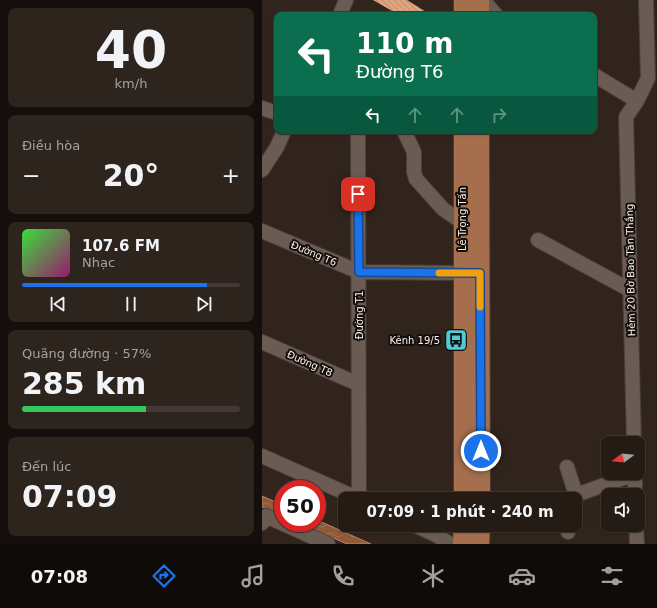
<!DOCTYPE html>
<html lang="vi">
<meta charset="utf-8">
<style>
body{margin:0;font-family:"DejaVu Sans",sans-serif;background:#2d241e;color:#f1f3f6;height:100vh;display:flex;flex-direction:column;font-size:15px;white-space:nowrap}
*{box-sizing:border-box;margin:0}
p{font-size:13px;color:#a3a1a0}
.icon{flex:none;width:22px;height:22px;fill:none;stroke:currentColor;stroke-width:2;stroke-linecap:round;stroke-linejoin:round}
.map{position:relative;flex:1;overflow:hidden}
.drawer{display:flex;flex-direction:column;gap:8px;padding:8px;background:#140f0c;width:262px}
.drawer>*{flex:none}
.hud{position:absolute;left:12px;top:12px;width:323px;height:122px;border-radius:8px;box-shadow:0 1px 3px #0004,0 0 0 1px #423934;background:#0b6e4f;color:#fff;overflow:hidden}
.needle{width:26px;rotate:254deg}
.fabs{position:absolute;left:339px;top:436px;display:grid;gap:8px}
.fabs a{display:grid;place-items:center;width:44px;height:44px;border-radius:8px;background:#251b15;box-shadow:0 1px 3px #0004,0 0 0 1px #423934;font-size:20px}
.speed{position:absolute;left:12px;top:480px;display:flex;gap:8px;font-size:20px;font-weight:700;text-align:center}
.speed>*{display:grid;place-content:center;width:52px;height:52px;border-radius:50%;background:#251b15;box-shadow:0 1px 3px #0004,0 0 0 1px #423934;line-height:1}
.speed .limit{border:6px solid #d22;background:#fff;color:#111}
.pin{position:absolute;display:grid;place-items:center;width:34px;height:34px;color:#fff;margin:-17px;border-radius:8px;box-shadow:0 2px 6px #0006}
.me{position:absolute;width:44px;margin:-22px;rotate:0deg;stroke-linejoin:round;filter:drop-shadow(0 0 3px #0008)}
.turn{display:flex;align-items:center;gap:14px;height:84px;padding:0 16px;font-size:18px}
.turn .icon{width:52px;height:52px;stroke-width:2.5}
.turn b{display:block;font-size:28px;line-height:34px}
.lanes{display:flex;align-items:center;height:38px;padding:0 16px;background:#0003;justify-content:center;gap:20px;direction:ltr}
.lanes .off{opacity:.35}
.big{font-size:30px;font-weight:800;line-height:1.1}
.drawer .tile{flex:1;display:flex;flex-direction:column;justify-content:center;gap:6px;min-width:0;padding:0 14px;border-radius:8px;background:#2d241e}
.drawer .dial{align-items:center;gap:0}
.dial b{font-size:52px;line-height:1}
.song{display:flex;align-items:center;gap:12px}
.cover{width:48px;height:48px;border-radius:6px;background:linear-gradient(135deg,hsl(120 70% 55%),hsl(320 70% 35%))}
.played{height:4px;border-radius:2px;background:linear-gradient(90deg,#1a73e8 85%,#423934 85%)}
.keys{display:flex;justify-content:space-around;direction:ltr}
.heat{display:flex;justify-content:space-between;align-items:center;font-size:22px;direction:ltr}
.charge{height:6px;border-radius:3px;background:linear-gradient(90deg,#34c759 57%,#423934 0)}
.trip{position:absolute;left:76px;top:492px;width:244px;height:40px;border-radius:8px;background:#251b15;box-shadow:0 1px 3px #0004,0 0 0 1px #423934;font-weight:800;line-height:40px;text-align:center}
.tabs{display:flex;height:64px;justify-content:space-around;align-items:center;background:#0f0b08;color:#a3a1a0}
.tabs .icon{width:28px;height:28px}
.tabs .on{color:#1a73e8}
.tabs b{font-size:18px;color:#f1f3f6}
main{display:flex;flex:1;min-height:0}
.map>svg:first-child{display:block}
.water{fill:url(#water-waves);stroke:#b1876d}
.building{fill:url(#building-back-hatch)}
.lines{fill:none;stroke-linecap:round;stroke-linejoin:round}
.minor-casing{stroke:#4b3f39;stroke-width:16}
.major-casing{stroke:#4b3f39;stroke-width:20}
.minor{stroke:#6b5c53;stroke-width:14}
.major{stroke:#a56f4e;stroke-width:18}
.route-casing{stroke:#114b97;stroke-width:10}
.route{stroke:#1a73e8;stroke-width:7}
.slow{stroke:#f59e0b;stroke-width:7}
.labels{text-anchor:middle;stroke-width:4;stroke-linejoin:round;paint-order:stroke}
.street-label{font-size:10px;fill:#fbf1ec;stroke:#140e0b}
.poi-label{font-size:10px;fill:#fbf1ec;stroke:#140e0b;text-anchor:end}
</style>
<main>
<section class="drawer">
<div class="tile dial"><b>40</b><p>km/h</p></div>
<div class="tile"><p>Điều hòa</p>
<div class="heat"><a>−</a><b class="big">20°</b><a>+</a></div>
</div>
<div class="tile">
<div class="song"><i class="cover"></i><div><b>107.6 FM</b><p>Nhạc</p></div></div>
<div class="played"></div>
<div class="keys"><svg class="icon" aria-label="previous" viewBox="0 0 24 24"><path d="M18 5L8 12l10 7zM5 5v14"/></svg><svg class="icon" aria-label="pause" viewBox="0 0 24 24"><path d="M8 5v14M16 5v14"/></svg><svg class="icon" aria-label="next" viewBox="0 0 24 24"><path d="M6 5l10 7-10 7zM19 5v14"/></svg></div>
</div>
<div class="tile"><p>Quãng đường · 57%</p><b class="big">285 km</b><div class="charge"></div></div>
<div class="tile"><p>Đến lúc</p><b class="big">07:09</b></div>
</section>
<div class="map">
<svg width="395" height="544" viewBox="0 0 395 544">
<defs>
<pattern id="water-waves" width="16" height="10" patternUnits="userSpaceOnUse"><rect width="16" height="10" fill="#915936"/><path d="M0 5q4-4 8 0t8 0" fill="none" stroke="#a17153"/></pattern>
<pattern id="building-back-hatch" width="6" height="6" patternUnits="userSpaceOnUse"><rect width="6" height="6" fill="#e1a27e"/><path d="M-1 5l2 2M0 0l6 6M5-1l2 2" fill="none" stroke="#bc8c70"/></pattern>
</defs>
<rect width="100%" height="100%" fill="#31241c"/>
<path class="water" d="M0 496 21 505V516L0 507Z
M55 520 109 544H85L36 523H55Z"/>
<path class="building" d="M111 0H145L169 15H137Z"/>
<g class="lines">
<g class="minor-casing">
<path id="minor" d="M221 0 234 15
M78 15 84 0
M332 75 375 101
M0 108 15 113
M96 131C97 254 96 376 97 499
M142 131 152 152V172L154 179 181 209 200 222
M0 170 15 147 22 131
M0 231 97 272 200 273
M276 240 368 290
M0 342 96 384
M372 443 364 117 375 101 386 78 384 0
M0 456 97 499
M305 467 314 495 373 474
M373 473V495
M0 523 4 516 66 544
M152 525 174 535 188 544
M304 525 306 532
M374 525 375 544"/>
</g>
<g class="major-casing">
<path id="major" d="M201 15V0
M218 15V0
M201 131V499
M218 131 219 499
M200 544 201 525
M218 544 219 525"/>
</g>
<use href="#minor" class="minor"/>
<use href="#major" class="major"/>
</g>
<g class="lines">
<g class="route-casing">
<path id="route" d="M96 194 97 272 218 273 219 451"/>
</g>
<use href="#route" class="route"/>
<path class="slow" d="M177 273H218V307"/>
</g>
<defs>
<g id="bus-square" transform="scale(1.15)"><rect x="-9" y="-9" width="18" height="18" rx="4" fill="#51ccd4" stroke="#140e0b"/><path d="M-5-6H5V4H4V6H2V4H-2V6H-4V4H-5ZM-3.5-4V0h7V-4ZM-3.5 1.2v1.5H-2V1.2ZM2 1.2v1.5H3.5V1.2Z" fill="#111"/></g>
</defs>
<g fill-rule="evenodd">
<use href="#bus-square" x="194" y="340"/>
</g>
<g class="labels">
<g class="street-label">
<text transform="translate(200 219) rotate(-90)" y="4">Lê Trọng Tấn</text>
<text transform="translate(52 253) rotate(23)" y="4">Đường T6</text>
<text transform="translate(368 270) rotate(-91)" y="4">Hẻm 20 Bờ Bao Tân Thắng</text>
<text transform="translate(97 315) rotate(-90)" y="4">Đường T1</text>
<text transform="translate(48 363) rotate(24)" y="4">Đường T8</text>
</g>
<g class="poi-label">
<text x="178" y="344">Kênh 19/5</text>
</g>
</g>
</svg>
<div class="fabs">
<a><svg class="needle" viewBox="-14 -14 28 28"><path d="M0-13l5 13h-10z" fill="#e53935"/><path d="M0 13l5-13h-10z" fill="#a3a1a0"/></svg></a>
<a><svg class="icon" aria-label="sound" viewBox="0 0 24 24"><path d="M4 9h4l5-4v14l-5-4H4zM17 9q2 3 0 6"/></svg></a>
</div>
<div class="speed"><div class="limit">50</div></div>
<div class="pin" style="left:96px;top:194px;background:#d93025"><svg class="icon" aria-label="arrive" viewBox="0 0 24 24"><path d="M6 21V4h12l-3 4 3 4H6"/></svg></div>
<svg class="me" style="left:219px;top:451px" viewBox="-20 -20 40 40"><circle r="17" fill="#1a73e8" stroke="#fff" stroke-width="3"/><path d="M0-11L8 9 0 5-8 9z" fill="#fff"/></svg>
<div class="trip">07:09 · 1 phút · 240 m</div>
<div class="hud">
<div class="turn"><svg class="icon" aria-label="left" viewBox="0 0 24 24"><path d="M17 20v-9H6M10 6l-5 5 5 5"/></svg><div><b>110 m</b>Đường T6</div></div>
<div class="lanes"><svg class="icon" aria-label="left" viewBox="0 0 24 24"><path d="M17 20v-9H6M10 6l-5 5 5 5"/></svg><svg class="icon off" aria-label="ahead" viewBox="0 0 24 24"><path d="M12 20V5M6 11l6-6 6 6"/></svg><svg class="icon off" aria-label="ahead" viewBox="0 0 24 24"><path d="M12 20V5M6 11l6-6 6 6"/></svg><svg class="icon off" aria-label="right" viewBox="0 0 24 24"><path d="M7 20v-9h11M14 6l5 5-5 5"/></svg></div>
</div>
</div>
</main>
<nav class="tabs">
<b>07:08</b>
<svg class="icon on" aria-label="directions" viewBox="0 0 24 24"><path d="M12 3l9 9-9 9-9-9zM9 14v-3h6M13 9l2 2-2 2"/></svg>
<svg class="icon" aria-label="music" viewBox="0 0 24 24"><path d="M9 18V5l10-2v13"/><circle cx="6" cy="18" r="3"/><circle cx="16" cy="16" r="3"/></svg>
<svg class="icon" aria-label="phone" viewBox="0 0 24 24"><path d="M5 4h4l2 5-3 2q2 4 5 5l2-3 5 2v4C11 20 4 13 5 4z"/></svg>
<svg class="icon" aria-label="climate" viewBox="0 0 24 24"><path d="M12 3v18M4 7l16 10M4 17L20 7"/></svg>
<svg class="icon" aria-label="car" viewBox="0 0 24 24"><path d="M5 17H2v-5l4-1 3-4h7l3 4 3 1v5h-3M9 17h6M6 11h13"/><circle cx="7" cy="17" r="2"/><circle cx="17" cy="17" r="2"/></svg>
<svg class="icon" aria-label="filters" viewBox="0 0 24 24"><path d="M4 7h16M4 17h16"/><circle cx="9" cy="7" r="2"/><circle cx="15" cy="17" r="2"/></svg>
</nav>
